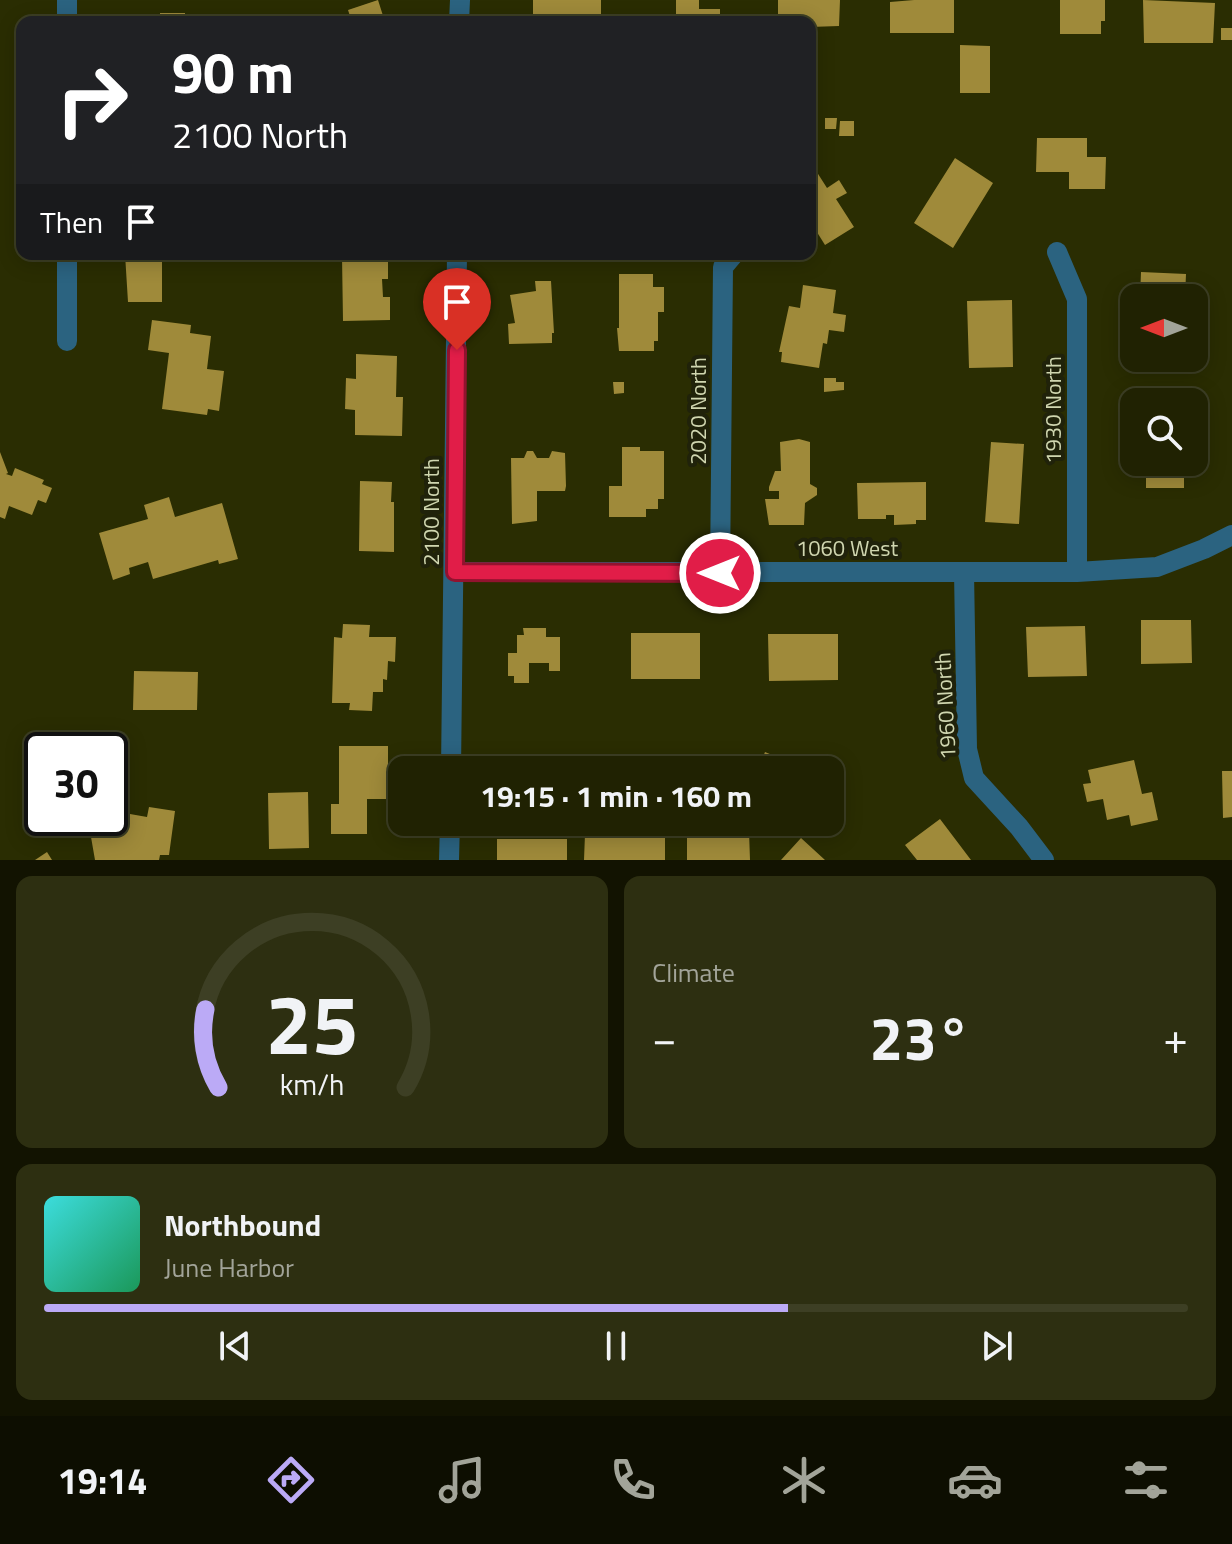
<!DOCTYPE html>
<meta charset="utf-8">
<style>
body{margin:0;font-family:"Titillium Web",sans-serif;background:#2d2f11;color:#f1f3f6;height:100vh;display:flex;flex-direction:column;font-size:30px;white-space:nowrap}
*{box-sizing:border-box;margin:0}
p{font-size:26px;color:#a2a499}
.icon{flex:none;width:44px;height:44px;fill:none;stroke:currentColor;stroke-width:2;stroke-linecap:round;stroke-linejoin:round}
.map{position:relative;height:860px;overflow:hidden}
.panel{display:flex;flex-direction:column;gap:16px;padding:16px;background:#121301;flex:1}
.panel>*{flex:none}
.top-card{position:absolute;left:16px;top:16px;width:800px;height:244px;border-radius:16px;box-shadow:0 4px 20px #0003,0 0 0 2px #3d3f24;background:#202124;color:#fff;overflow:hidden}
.needle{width:52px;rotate:270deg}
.buttons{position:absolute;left:1120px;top:284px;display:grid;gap:16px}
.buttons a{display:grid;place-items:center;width:88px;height:88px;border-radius:16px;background:#202202;box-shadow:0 4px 20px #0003,0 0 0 2px #3d3f24;font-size:40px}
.speed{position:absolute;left:24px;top:732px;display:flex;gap:16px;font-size:40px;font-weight:700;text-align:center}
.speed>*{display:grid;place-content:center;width:104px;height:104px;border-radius:50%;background:#202202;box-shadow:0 4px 20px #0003,0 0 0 2px #3d3f24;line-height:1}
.speed .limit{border:4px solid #111;border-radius:12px;background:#fff;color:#111}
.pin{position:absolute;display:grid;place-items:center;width:68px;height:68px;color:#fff;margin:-82px -34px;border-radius:50% 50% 50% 0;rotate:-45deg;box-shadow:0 0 8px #0007}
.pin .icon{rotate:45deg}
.me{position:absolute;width:88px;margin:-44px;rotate:270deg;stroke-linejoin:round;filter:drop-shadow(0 0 6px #0008)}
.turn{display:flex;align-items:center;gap:28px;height:168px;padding:0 24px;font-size:36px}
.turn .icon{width:104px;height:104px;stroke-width:2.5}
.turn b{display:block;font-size:56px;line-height:68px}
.then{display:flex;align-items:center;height:76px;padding:0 24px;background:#0003;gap:16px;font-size:30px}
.big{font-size:60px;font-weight:700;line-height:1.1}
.panel .card{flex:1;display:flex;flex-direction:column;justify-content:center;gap:12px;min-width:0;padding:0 28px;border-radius:16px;background:#2d2f11}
.panel .dial{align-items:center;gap:0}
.dial svg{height:208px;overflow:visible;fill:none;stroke:#3d3f24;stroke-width:7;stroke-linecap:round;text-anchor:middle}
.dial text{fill:#f1f3f6;stroke:none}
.song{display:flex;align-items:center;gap:24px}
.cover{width:96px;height:96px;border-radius:12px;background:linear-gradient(135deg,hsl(180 70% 55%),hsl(150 70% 35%))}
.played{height:8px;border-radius:4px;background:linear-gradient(90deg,#bbaaf6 65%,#3d3f24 65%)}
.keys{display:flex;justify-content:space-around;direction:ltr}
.heat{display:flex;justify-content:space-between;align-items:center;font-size:44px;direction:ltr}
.panel .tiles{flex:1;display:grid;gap:16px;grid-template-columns:1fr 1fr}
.card:last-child{grid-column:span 2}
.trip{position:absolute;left:388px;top:756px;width:456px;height:80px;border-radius:16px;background:#202202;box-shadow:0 4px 20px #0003,0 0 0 2px #3d3f24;font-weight:700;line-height:80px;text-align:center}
.menu{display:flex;height:128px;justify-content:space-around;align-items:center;background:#0d0e01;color:#a2a499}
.menu .icon{width:56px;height:56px}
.menu .active{color:#bbaaf6}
.menu b{font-size:36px;color:#f1f3f6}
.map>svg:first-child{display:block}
.building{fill:#9f8a3a}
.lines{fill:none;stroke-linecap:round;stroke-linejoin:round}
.minor{stroke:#2b6380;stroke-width:20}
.route-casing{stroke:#92132f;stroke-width:20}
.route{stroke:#e11d48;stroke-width:14}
.labels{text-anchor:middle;stroke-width:8;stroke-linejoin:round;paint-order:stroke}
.street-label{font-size:22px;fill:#d0d6b0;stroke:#20220a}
</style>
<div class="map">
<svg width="1232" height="860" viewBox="0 0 1232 860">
<rect width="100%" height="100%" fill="#2a2d02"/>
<path class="building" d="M378 0 385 22H352L348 10Z
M533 0H601V22H533Z
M676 0H699V9H720V22H676Z
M778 0H840L839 26 810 27V22H778Z
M914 0H954V33H890V2Z
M1060 0H1105V21H1101V34H1060Z
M1143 0 1215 3 1213 43H1144Z
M160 13H185V22H160Z
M1221 28H1232V40H1221Z
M960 45 990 46V93H960Z
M825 118H837L836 129H825Z
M840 121H854V136H839Z
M1037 138H1087V157H1106L1105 189H1069V172H1036Z
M955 158 993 183 953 248 914 223Z
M813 166 827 188 839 180 847 193 836 199 854 227 825 245 810 221V168Z
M125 254H162V302H128Z
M357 254H388V279H382L383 297H390V320L343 321 342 256Z
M1141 272 1186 274 1185 298H1140Z
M619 274H653V287H664V312H658V341H654V351H619L617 328H619Z
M535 281H551L554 333H552V343L509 344 508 324 515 323 510 295 536 291Z
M803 285 836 290 833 313 846 315 844 332 829 330 827 344 823 343 819 368 781 362 782 352H779L789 306 800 308Z
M1012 300 1013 367 969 368 967 301Z
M152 320 191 325 190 333 211 336 207 369 224 371 219 411 208 409 207 415 162 409 169 353 148 350Z
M356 354 397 356 396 397H403L402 436 355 435V410L345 409 346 378 356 379Z
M824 378H836V382H844V390L824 392Z
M613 382H624V393L614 394Z
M1158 398H1183V402H1158Z
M1130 426H1134V453H1130Z
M799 439 810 442V484L817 488V495L805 503 804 525H769L765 499H779V491H769V487L775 471H781L780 442Z
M991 442 1024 444 1019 524 985 522Z
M622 447H640V451H664V499H658V509H646V517H609V486H622Z
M527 451H533L537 458H549L552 451 565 453 566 486 565 491H537V521L512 524 511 458H524Z
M0 452 8 473 6 474 12 476 15 468 44 480 42 484 52 488 46 503 38 500 32 515 9 506 5 519 0 517Z
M1146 462H1184V488H1146Z
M360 481 392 482 391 502H394V552L359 551Z
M926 482V520H916V524L894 525V515H886V519H858L857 483Z
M169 497 175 517 222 503 238 559 219 564 218 560 153 579 148 562 129 568 130 574 113 580 99 533 148 519 144 505Z
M1141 620H1191L1192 663 1141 664Z
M343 624 370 625 369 637H396L395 662 388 661 387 680 383 679V692H373L372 711 349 710 350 703H332L334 637 342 638Z
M1085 626 1087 676 1028 677 1026 627Z
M523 628H546V637H560V671H549V663H529V683H514V676H508V653H517V635H524Z
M631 633H700V679H631Z
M768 634H838V680L769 681Z
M134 671 198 672 197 710H133Z
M339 746H388V799H367V834H331V804H339Z
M765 752 808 770H758Z
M1134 760 1142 794 1152 792 1158 820 1131 826 1129 815 1107 820 1103 799 1087 802 1083 784 1091 783 1088 770Z
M1222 771H1232V817L1223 818Z
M308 792 309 848 269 849 268 793Z
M149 807 175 811 169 855H160L159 860H95L91 837 127 832 130 814 147 817Z
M940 819 971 860H917L905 845Z
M613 822 665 825V860H584L585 834H613Z
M705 822H730L731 831H749L750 860H687V834L705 833Z
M801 838 825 860H781Z
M497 839H567V860H497Z
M47 852 52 860H35Z"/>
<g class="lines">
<path class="minor" d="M67 0V22
M459 22 460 0
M1057 252 1077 299V572
M67 254V341
M455 572H1077L1157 567 1204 549 1232 535
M964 572 967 749 974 778 1019 827 1044 860
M720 573 723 267 734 254
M451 770 457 254
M449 860 450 822"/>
</g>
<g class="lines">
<g class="route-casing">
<path id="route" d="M457 350 455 572 720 573"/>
</g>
<use href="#route" class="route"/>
</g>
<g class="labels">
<g class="street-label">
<text transform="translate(1053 410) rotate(-90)" y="8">1930 North</text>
<text transform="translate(698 411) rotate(-90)" y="8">2020 North</text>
<text transform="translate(431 512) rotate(-90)" y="8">2100 North</text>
<text x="847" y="556">1060 West</text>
<text transform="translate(945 706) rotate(-93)" y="8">1960 North</text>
</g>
</g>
</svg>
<div class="buttons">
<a><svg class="needle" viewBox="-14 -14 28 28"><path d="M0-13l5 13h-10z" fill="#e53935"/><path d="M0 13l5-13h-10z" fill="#a2a499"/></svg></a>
<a><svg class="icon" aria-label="search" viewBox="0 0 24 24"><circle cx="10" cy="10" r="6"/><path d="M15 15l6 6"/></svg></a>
</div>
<div class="speed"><div class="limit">30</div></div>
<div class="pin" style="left:457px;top:350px;background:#d93025"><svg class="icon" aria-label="arrive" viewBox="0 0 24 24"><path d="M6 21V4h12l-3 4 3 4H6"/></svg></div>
<svg class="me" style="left:720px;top:573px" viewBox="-20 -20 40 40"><circle r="17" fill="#e11d48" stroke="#fff" stroke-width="3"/><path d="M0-11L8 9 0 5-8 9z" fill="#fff"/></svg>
<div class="trip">19:15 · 1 min · 160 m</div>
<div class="top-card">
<div class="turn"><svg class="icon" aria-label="right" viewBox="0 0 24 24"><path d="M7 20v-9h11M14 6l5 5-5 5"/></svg><div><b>90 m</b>2100 North</div></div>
<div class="then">Then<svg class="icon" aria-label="arrive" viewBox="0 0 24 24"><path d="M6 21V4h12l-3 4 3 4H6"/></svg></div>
</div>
</div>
<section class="panel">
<div class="tiles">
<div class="card dial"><svg viewBox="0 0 100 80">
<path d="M14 69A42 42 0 1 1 86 69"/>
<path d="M14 69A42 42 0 0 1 9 39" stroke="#bbaaf6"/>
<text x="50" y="56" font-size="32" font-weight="700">25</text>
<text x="50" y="72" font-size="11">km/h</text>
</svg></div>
<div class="card"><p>Climate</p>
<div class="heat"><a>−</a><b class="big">23°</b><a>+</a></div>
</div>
<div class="card">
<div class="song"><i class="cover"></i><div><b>Northbound</b><p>June Harbor</p></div></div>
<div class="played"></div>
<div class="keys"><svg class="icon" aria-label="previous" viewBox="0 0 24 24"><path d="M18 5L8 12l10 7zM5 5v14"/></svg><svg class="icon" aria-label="pause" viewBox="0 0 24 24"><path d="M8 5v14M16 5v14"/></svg><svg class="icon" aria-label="next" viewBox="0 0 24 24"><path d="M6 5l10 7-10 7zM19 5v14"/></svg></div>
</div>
</div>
</section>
<nav class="menu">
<b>19:14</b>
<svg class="icon active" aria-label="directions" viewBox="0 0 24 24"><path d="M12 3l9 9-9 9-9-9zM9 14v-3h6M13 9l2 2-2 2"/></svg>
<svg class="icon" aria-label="music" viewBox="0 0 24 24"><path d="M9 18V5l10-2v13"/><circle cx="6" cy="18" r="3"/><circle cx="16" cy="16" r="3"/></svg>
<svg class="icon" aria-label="phone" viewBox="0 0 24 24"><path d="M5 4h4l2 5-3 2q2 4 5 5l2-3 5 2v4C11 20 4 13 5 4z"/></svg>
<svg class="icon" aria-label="climate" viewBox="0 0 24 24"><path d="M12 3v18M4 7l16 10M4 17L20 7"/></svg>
<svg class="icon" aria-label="car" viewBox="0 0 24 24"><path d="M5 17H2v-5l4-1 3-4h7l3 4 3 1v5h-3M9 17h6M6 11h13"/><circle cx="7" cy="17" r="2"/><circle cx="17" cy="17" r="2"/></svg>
<svg class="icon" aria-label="filters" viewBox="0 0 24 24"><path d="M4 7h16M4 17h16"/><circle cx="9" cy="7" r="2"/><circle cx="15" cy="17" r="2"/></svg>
</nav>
